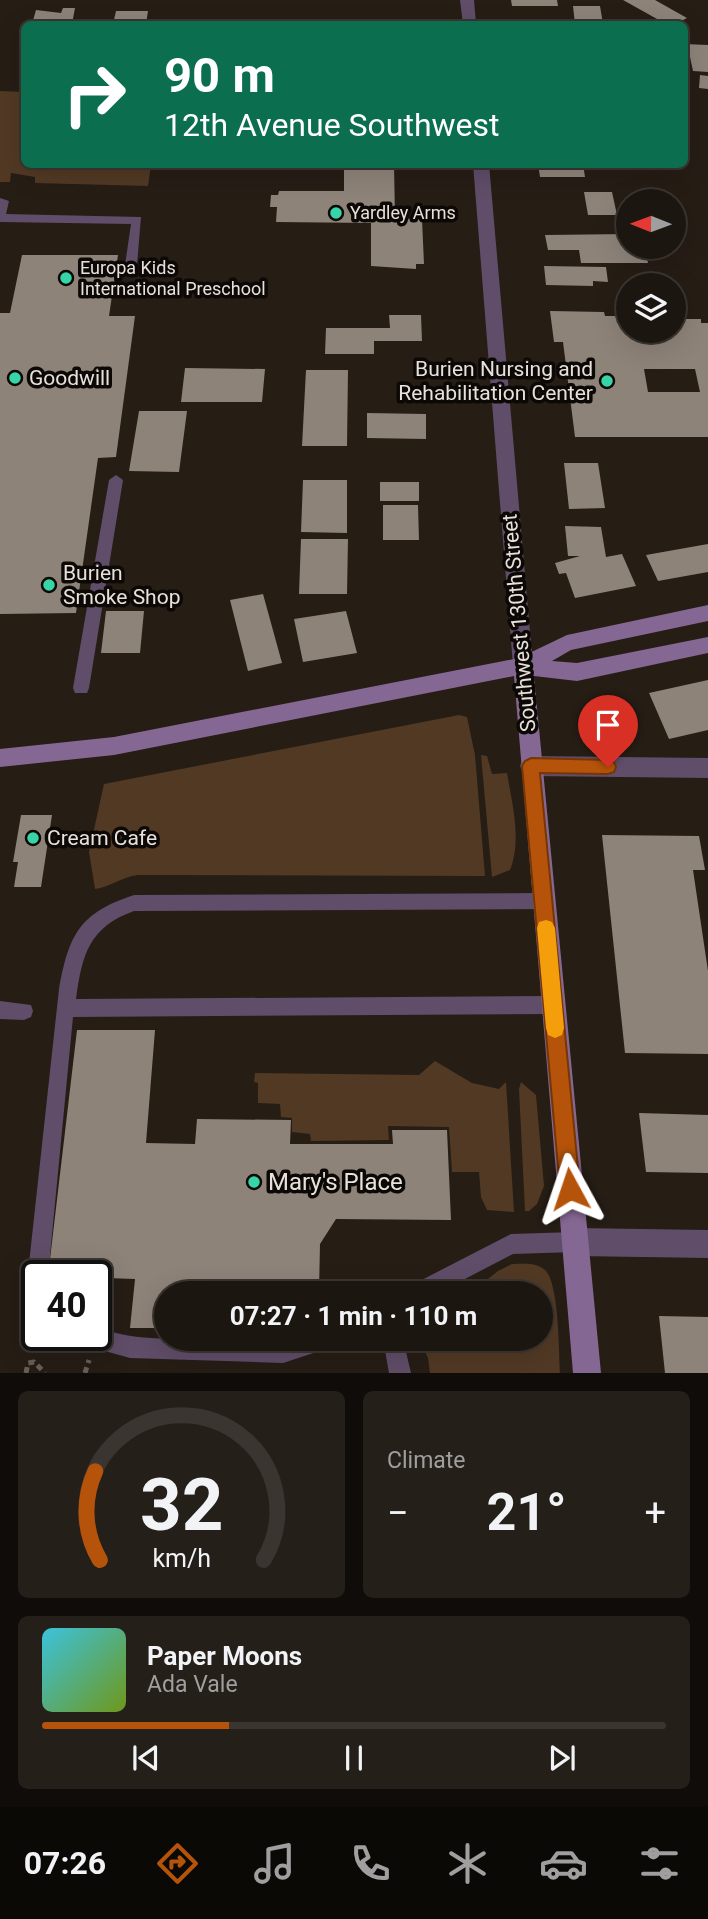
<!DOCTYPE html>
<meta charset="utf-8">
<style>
body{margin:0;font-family:Roboto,sans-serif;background:#251f19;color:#f1f3f6;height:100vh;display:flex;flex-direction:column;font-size:26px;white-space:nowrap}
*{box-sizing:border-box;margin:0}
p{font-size:23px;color:#a09f9f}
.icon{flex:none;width:38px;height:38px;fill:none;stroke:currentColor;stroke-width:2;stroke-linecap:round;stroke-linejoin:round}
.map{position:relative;height:1373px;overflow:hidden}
.drawer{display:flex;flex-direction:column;gap:18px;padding:18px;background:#0f0c09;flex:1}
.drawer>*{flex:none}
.hud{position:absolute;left:21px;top:21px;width:667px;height:147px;border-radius:10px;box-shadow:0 7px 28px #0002,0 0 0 2px #3a3530;background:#0b6e4f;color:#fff;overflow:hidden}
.needle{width:46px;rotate:271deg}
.controls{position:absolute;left:616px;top:189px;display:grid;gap:14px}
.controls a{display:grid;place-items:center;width:70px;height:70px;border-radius:50%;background:#1c1610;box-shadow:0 7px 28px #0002,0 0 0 2px #3a3530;font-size:35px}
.speed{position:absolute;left:21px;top:1260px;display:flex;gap:14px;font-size:35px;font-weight:700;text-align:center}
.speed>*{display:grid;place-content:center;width:91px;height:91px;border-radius:50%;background:#1c1610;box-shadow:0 7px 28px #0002,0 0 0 2px #3a3530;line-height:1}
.speed .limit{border:4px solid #111;border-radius:10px;background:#fff;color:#111}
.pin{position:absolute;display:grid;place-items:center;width:60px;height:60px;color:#fff;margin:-72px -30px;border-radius:50% 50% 50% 0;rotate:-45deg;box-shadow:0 0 7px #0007}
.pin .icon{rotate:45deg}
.me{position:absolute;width:77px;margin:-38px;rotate:355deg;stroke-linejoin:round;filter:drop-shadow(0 0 5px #0008)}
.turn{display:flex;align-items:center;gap:24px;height:147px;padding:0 28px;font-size:32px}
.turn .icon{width:91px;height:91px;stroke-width:2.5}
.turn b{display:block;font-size:49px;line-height:60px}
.big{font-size:52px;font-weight:700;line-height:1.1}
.drawer .card{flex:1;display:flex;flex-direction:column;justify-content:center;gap:10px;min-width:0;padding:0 24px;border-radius:10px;background:#251f19}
.drawer .dial{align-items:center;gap:0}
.dial svg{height:182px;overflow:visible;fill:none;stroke:#3a3530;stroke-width:7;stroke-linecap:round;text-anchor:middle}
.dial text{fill:#f1f3f6;stroke:none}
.song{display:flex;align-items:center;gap:21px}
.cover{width:84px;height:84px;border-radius:10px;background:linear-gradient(135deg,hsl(190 70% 55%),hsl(80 70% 35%))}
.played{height:7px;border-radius:4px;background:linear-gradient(90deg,#b45309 30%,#3a3530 30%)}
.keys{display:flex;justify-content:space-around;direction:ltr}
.heat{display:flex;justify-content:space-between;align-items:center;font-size:38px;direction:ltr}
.drawer .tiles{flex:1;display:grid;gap:18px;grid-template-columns:1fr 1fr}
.card:last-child{grid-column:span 2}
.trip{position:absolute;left:154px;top:1281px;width:399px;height:70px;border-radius:35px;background:#1c1610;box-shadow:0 7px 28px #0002,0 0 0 2px #3a3530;font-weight:700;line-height:70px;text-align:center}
.tabs{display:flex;height:112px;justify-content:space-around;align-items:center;background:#0b0906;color:#a09f9f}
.tabs .icon{width:49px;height:49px}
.tabs .selected{color:#b45309}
.tabs b{font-size:32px;color:#f1f3f6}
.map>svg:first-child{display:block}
.green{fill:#513924}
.building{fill:#8e8379;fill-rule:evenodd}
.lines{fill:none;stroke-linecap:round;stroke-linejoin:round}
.path{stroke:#675f58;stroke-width:5;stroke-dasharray:6 4.5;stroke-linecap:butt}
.lane{fill:#604d69;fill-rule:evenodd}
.street{fill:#604d69;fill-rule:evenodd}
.secondary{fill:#856793;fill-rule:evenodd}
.route{fill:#b45309;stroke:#753606;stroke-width:2}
.slow{fill:#f59e0b}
.poi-dot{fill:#36d4a7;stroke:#0c0805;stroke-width:2.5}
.labels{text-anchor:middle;stroke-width:7;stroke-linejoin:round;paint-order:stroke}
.far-poi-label{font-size:18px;fill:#e7e0db;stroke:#0c0805;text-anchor:start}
.poi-label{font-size:21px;fill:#e7e0db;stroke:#0c0805;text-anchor:start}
.street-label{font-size:21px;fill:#e7e0db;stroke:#0c0805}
.near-poi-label{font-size:24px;fill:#e7e0db;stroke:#0c0805;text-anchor:start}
</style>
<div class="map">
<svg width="708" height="1373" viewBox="0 0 708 1373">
<rect width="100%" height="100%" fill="#261d15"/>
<path class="green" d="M0 91 24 92V164L151 165 148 186 35 183V177L11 173 10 182H0Z
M459 715 467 717 475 755 485 876 138 875C122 877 110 887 95 889L89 852 104 784Z
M481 755 487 756 492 774 507 773C512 803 522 840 510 870L492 877Z
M435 1061 472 1083 499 1089 506 1082 514 1212 487 1210 481 1197 479 1172H452L449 1127 388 1126 389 1140 311 1141 310 1134 292 1132V1118L281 1117 280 1104 258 1103V1083L254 1082 255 1073 419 1075Z
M521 1082 536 1095 544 1186 537 1204 529 1211H525L519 1089Z
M512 1264C523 1264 536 1262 545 1270 559 1282 559 1352 560 1373H430L428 1358 419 1339H452L453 1341 459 1339H541V1293H477L474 1290 498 1271Z"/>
<path class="building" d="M511 0H557L558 6H512Z
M623 0H655L687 18 675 24H666Z
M573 6H600L603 24H575Z
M63 8H75L72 24 46 22 45 24H32L36 10 61 13Z
M116 11H148L146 24H113Z
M684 44 708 45V72L693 71 690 57H684Z
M700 75 708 76V89L699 88Z
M344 164H394L395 218 422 219 424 264H416V269L371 266V223L276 222 277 207H270L271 195H278L279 191H344Z
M538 164H583L585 177H540Z
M584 192H612L617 215H588Z
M628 234V247H659L661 254H646L648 263H581L579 250H548L545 235Z
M22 255H118L109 316H135L116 457 98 458 76 613 0 614V313H10Z
M544 266 606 267 608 282 593 281V286L546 285Z
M550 311 604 312 605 316H628V331H674V319H701V323H708V437H575L563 342H554ZM644 369H695L700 392H648Z
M389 315H421L422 341H374V354H325L326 328H390Z
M185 368 265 369 262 402H181Z
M306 370H348L347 446H302Z
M139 411H187L179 472 129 471Z
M367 413 426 414V439L367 438Z
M564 463H598L605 508 569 509Z
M303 480H347V533L301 532Z
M380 482H419V501H380Z
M383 505H418L419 540H383Z
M565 526 601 527 606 557 622 554 636 586 575 598 566 573 559 574 555 563 580 556H568Z
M301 539H348L347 594H299Z
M708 544V572L658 581 646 555Z
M263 594 282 663 248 671 230 600Z
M106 611H144L140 653H101Z
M346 611 357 653 303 662 294 619Z
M708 680V730L669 739 649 693Z
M21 815H52L41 887H14L18 862H13Z
M602 835 699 836 705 870H693L708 971V1054L625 1053Z
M77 1030H155L146 1143 195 1144 197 1119 291 1120 290 1144H393L392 1130H447L451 1220 336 1219 320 1244 319 1293H166V1328H130L135 1279 48 1276Z
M639 1113 708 1115V1173L646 1172Z
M659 1316 708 1317V1373H665Z"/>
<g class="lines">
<path class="path" d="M26 1373 28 1363 34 1362 45 1373
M85 1373 89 1360"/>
<path class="lane" d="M0 198 9 201 6 214 141 217 137 265 131 269 125 265 131 224 0 222Z
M116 475 123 480 89 688 87 693H75L73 688 109 480Z
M543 893 549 895 552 901 549 907 543 909 134 911C89 927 82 955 76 999L553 996 560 999 562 1005 560 1011 553 1014 73 1017 48 1276H37V1292L30 1289 27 1282 59 989C69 935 79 913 134 895Z
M0 1001 31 1005 33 1011 31 1017 24 1020 0 1019Z
M575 1232 582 1235 585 1242 582 1249 575 1252 513 1254 438 1293H407L410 1286 511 1234Z
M96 1326C129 1341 166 1338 202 1339 229 1339 256 1340 283 1341L292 1339H339L335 1346 283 1363 130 1358 94 1348 86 1342 83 1335H96Z
M383 1339H403L411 1373H389Z"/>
<path class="street" d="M460 0H474L476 24H463Z
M473 164H489L533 666 530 672 523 675 516 672 513 666Z
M531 756 708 758V778L531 776 523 773 520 766 523 759Z
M575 1228 708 1230V1258L575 1256 565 1252 561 1242 565 1232Z"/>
<path class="secondary" d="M708 605V621L571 650 552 661 577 663 708 637V653L577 681 534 676 601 1373H573L514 676 114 755 0 767V749L114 737 519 658 567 635Z"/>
</g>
<path class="route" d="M531 758 608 760 614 762 616 767 614 772 608 774 540 773 580 1189 577 1197 570 1200 563 1197 560 1189 522 766 525 761Z"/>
<path class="slow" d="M546 920 552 922 555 928 564 1028 562 1035 555 1038 548 1035 546 1028 537 928 539 922Z"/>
<g class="poi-dot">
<circle cx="336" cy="213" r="7"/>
<circle cx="66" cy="278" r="7"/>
<circle cx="15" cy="378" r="7"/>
<circle cx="607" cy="381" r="7"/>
<circle cx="49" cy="585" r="7"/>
<circle cx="33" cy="838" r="7"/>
<circle cx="254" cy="1182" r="7"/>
</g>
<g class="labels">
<g class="far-poi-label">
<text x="350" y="219">Yardley Arms</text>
<text x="80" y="274">Europa Kids<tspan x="80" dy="21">International Preschool</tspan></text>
</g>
<g class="poi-label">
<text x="593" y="376" text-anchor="end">Burien Nursing and<tspan x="593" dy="24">Rehabilitation Center</tspan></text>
<text x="29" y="385">Goodwill</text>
<text x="63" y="580">Burien<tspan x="63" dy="24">Smoke Shop</tspan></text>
<text x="47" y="845">Cream Cafe</text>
</g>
<g class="street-label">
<text transform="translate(519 623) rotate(-95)" y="7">Southwest 130th Street</text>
</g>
<g class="near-poi-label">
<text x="268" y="1190">Mary's Place</text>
</g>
</g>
</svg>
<div class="controls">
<a><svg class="needle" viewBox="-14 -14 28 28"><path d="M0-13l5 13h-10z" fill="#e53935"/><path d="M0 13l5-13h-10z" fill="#a09f9f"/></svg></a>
<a><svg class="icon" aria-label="layers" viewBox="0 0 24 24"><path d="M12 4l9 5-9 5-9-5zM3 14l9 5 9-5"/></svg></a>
</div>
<div class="speed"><div class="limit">40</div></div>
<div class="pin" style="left:608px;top:767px;background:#d93025"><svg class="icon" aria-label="arrive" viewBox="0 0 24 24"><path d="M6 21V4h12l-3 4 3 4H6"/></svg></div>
<svg class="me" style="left:570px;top:1189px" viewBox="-20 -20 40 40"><path d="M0-17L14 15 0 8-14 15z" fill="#b45309" stroke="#fff" stroke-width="4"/></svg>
<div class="trip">07:27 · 1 min · 110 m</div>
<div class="hud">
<div class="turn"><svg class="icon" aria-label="right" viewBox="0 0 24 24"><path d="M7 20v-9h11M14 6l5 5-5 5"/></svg><div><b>90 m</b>12th Avenue Southwest</div></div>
</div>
</div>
<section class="drawer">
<div class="tiles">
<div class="card dial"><svg viewBox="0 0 100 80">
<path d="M14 69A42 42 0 1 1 86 69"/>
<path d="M14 69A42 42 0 0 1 12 30" stroke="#b45309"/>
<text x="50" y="56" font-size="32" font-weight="700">32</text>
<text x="50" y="72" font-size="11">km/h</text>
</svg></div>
<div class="card"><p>Climate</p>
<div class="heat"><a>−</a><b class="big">21°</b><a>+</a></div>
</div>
<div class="card">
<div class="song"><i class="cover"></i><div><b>Paper Moons</b><p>Ada Vale</p></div></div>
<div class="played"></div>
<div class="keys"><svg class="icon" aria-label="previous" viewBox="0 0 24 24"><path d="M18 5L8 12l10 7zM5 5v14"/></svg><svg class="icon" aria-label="pause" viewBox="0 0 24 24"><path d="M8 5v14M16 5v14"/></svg><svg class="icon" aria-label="next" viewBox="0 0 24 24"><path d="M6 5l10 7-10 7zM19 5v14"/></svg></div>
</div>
</div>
</section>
<nav class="tabs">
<b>07:26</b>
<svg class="icon selected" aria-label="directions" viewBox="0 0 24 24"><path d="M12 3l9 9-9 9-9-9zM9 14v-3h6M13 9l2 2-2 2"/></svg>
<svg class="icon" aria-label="music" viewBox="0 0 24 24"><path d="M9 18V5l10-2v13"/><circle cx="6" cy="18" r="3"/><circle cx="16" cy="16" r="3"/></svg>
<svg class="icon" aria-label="phone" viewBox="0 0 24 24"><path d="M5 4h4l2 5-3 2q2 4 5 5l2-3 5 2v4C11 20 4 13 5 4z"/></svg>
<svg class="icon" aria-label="climate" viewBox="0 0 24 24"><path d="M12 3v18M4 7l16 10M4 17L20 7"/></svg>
<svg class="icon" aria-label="car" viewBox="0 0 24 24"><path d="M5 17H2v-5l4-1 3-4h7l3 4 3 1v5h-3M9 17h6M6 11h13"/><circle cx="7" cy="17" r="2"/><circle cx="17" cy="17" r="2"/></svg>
<svg class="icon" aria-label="filters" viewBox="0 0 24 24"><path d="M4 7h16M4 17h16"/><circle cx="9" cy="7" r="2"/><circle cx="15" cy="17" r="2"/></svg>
</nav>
